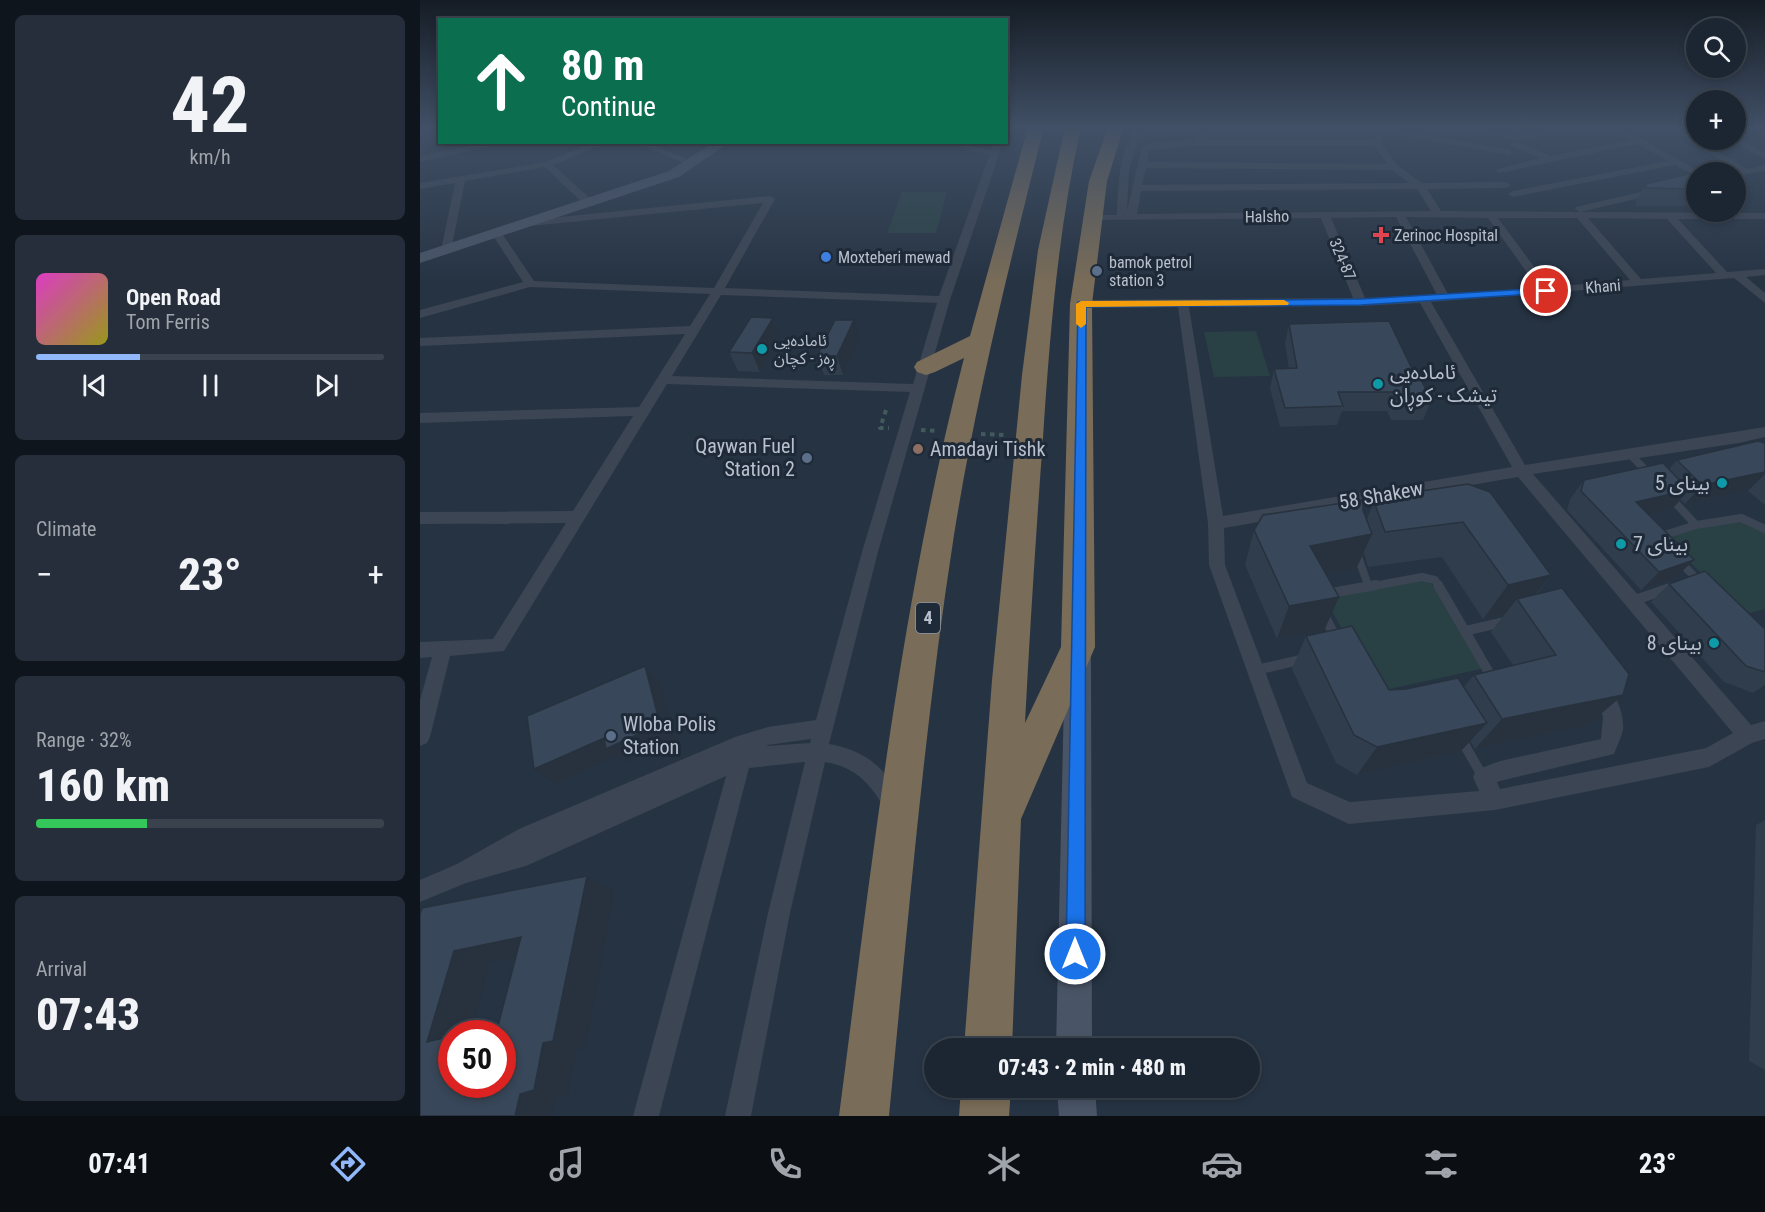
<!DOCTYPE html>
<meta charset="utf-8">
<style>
body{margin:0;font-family:"Roboto Condensed","Noto Sans Arabic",sans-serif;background:#252e3a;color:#f1f3f6;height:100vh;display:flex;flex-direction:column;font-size:22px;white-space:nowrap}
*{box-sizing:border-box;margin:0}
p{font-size:20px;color:#a0a5ac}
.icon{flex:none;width:33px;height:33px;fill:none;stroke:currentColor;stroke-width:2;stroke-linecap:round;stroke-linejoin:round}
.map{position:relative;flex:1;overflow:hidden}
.side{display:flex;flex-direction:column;gap:15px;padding:15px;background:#0f151c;width:420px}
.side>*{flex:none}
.banner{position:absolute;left:18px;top:18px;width:570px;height:126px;border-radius:0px;box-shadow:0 3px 9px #0003,0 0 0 2px #3a434d;background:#0b6e4f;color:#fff;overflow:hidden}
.controls{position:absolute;left:1266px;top:18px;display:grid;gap:12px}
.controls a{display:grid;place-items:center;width:60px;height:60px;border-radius:50%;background:#1c2632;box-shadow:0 3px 9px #0003,0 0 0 2px #3a434d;font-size:30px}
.speed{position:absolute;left:18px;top:1020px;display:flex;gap:12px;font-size:30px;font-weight:700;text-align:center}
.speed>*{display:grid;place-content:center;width:78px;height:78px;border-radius:50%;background:#1c2632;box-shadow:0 3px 9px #0003,0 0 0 2px #3a434d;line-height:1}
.speed .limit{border:9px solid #d22;background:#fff;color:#111}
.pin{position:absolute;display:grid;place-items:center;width:51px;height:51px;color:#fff;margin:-26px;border:3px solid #fff;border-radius:50%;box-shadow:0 2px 6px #0007}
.me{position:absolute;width:66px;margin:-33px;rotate:0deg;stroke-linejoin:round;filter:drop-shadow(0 0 4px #0008)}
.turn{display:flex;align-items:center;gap:21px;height:126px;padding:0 24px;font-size:27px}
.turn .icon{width:78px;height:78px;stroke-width:2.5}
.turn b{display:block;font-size:42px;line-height:51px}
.big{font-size:45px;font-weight:800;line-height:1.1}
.side .tile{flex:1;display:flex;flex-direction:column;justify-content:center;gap:9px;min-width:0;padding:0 21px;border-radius:9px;background:#252e3a}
.side .dial{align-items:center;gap:0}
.dial b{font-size:78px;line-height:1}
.song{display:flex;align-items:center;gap:18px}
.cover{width:72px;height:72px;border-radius:9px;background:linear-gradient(135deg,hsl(310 70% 55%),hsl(60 70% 35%))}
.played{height:6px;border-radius:3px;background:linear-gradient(90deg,#90b8fa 30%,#3a434d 30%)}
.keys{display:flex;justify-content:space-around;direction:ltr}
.heat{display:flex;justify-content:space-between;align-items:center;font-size:33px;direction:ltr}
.charge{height:9px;border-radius:4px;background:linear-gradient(90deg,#34c759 32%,#3a434d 0)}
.trip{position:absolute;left:504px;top:1038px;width:336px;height:60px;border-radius:30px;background:#1c2632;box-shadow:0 3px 9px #0003,0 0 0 2px #3a434d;font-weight:800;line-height:60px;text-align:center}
.tabs{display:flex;height:96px;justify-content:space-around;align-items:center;background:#0b0f14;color:#a0a5ac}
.tabs .icon{width:42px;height:42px}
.tabs .current{color:#90b8fa}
.tabs b{font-size:27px;color:#f1f3f6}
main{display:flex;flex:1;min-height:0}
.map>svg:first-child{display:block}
.green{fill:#294144}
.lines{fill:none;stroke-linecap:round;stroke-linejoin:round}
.path{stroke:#425a5c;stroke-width:4;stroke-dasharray:4.5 4.5;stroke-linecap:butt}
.lane-far2{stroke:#3b4553;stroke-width:4.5}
.lane-far1{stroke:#3b4553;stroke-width:8}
.lane{stroke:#3b4553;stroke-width:10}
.street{fill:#3b4553;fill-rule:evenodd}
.secondary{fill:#495466;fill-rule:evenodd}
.highway{fill:#796c58;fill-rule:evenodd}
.wall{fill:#303d4d}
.shaded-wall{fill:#27323e}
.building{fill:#384759;stroke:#27323e;stroke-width:1.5;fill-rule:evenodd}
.route{fill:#1a73e8;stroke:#114b97;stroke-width:1.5}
.slow{fill:#f59e0b}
.health-dot{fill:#e0444e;stroke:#1f2a38;stroke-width:2}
.shop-dot{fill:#3f7fe0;stroke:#1f2a38;stroke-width:2}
.service-dot{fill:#5c6f8a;stroke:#1f2a38;stroke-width:2}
.culture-dot{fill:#0f9aa8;stroke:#1f2a38;stroke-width:2}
.education-dot{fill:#8d6e63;stroke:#1f2a38;stroke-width:2}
.labels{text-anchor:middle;stroke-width:6;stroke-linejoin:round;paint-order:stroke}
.far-street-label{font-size:16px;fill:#b8c0cd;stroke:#1f2a38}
.far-poi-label{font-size:16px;fill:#b8c0cd;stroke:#1f2a38;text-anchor:start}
.shield{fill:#1f2a38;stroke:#8a93a0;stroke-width:1.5}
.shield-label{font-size:18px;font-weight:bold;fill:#b8c0cd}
.poi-label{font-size:20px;fill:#b8c0cd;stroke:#1f2a38;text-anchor:start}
.street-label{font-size:20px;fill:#b8c0cd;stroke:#1f2a38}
</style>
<main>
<section class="side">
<div class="tile dial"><b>42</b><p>km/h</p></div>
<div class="tile">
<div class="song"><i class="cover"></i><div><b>Open Road</b><p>Tom Ferris</p></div></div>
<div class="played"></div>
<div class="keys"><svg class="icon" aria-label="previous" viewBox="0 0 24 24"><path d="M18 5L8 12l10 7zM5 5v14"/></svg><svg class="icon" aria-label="pause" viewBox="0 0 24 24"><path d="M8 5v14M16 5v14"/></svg><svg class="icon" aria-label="next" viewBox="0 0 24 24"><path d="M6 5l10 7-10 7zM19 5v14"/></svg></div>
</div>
<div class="tile"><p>Climate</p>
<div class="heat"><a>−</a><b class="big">23°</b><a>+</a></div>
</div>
<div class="tile"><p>Range · 32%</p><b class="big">160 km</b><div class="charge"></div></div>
<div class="tile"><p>Arrival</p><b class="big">07:43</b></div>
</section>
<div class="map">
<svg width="1345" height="1116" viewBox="0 0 1345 1116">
<rect width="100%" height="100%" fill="#263343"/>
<path class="green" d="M482 192H527L516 233H467Z
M836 331 850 376 794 377 784 332Z
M1324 514 1345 533V609L1323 615 1241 533Z
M1007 577 1065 668 956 692 905 598Z"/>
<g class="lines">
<path class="path" d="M466 410 460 428H469
M501 430 517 431
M561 434 586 435"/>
<path class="lane-far2" d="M543 142V147L575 153"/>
<path class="lane-far1" d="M1211 455 1229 474
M1250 497 1276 525
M1244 540V535L1276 525 1321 518 1345 529
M936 551 948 585
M1260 562 1280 582
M948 587 1002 577 1015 580 1019 587"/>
<path class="lane" d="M956 585 900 595 899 606 955 711 964 713 1068 690 1075 683 1018 585
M1212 601 1253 587
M1045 631 1088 621
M836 670 884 659
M1040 737 1063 777"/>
<path class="street" d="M586 127H592L586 131Z
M716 127H724L722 131 737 127H752L718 138 709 171 707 211 722 146 737 142 775 140 788 127H797L785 140H953L958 132 942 127H962L1091 150V154L1088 155 962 132 961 143 977 165 1002 183 1086 182 1091 185 1086 188 1007 189 1021 211 1160 212 1155 209 1156 207 1276 179V185L1160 212 1345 213V219H1258L1307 272 1345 269V275L1326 277 1345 293V303L1314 278 1011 302 1105 465 1345 427V437L1319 443 1113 474 1331 725 1345 721V739L1332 743 1289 767 1075 810 929 824 872 797 789 565 788 523 758 307 661 308 655 304 661 300 933 298 901 218 669 220 668 218 673 215H697C698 183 699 154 716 127ZM777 146H954L967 164 727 162 729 150ZM726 168 972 170 989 183 722 185ZM997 189 1011 211 717 214 721 191ZM976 217 1017 295 945 298 911 218ZM986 217 1068 218 1118 288 1028 294ZM1078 218H1157L1210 280 1129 287ZM1168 218 1247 219 1296 273 1221 279ZM1000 303 1092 467 803 516 769 307 941 306ZM1098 477 1313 733 1286 748 1080 789 1077 782 1080 781 1194 754C1197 746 1201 738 1203 730 1205 714 1194 686 1178 680L1171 682 1169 688 1183 716 1181 739 1080 761 1056 770 1053 777 1059 791 930 802 887 783 805 565 804 528Z
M1041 127C1060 127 1079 135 1098 135 1118 135 1139 127 1160 127L1098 141Z
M1190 127H1201L1280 172H1276V176L1255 165 1093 197 1088 194 1093 191 1248 161 1217 144 1079 173 1074 170 1121 158 1091 146 1090 144 1094 141 1131 156 1210 140Z
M1245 127H1256L1327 169 1345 165V171L1316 176V172H1313L1318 171Z
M1331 127 1345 129V135L1332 129Z
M1316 138 1345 152V159L1309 140Z
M68 142H88L0 162V156Z
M175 142H188L133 165 174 202V206H166L125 167 45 181 31 250 30 252H22L21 250 35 183 0 189V183L125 162Z
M214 142H227L276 163 268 165Z
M574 142H583L530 300 458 552 409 744C446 750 470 771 483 804L480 811 473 814 466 811C451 784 436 767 405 762L370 913 331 1116H305L348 913 385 762 329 768 239 1116H213L306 776 106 866 46 883 0 902V880L37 864 99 829 315 737 348 727 396 720 442 552 490 392 247 384 84 651 30 656 10 737 7 743 0 746V700L12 657 0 658V642L73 639 146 523 0 524V512L153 511 213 416 0 423V413L219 407 265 334 0 346V338L270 326 290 294 110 287 0 318V310L103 282 72 234 77 231 81 232 114 281 294 288 343 203 110 226 105 223 110 220 350 196 355 199 305 288 519 296ZM301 295 517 303 493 384 252 376ZM391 739 390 743 346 746 348 745Z"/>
<path class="secondary" d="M294 142H310L259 177 0 263V253L249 171Z
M658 644 667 647 671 655 672 1048H636L645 655 649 647Z
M637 1088H675L677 1116H639Z"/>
<path class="highway" d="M608 127H624C590 262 556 398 534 535 504 728 488 922 469 1116H419C452 862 480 606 544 358L515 372 506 375 497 372 494 367 497 362 550 336Z
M645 127H661C638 230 630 333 623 438 616 533 610 628 605 723L641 647 650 304 669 181 688 127H704L687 181 672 304 675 647 601 819 592 1048H544L572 680 602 375 618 250Z
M541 1088H591L589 1116H539Z"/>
</g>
<path class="wall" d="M1276 172V206H1216V201L1226 184Z
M1316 183 1327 189 1316 205Z
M353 318 360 337 340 372 318 371 309 352Z
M869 324 995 375 1011 401 1003 420H971L967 411H922L917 425 860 427 850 388 854 369H869L865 343Z
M439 339 423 375H404L397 356Z
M1345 443V505L1328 491 1265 504 1261 500 1252 509 1228 515 1274 560 1255 578 1221 590 1147 510 1150 499 1164 480 1249 469 1257 460Z
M1048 484 1131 575 1117 594 1168 725 1055 749 1050 741 1040 752 937 775 916 763 872 669 886 636 969 690 1044 687 1054 675 1093 665 1071 632 1085 614 1063 619 1022 557 948 567 944 553 936 569 907 575 904 631 857 639 825 565 834 530 943 510 947 519 955 498Z
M1249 584 1345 629V689L1333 693 1304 682 1231 602Z
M1345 820V1070L1329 1061 1336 825Z"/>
<path class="shaded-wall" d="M353 318 360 337 340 372 332 353Z
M434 320 439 339 423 375 417 356Z
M1345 472V474L1328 491 1265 504 1282 485Z
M1269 490 1252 509 1201 521 1216 502Z
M952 534 936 569 878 581 890 546Z
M1274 560 1255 578 1221 590 1239 572Z
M1131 575 1104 609 1097 599 1085 614 1063 619 1088 585Z
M919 597 904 631 857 639 869 606Z
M225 666 240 683 255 740 204 763 195 756 135 784 114 769 184 738Z
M1345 685V689L1333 693Z
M1203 695 1168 725 1055 749 1082 719Z
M1067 723 1040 752 937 775 957 747Z
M167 876 194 891 166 1047 156 1050 148 1094 136 1098 132 1116H95L100 1094 123 1043Z
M101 937 133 949 70 962 51 1034H32V1046L7 1042 34 951Z"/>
<path class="building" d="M1289 169 1296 172H1276V189L1226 188V184Z
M1316 183 1327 189H1316Z
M331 317 353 318 332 353 309 352Z
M415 320H434L417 356H397Z
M969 321 995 375H999L1011 401H978L975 392H918L923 406 865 408 854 369 877 368 869 324Z
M1338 441 1345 443V472L1282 485 1257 460Z
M1243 463 1269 490 1216 502 1274 560 1239 572 1161 491 1164 480Z
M1048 484 1070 492 1131 575 1088 585 1043 522 965 532 956 507 955 498Z
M943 500V510L952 534 890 546 919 597 869 606 834 530 843 515Z
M1285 571 1345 629V672L1326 666 1249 584Z
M1142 588 1209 674 1203 695 1082 719 1054 675 1136 655 1097 599Z
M932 626 969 690 986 689 1038 678 1067 723 957 747 934 735 886 636Z
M225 666 240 724 186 749 184 738 114 769 107 716Z
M167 876 133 1041 123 1043 114 1090 100 1094 95 1116H0V914L2 908ZM101 937 78 1026 43 1034H82V1084H32V1036L7 1042 34 951Z"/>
<linearGradient id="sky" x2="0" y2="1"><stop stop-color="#151c25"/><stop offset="0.45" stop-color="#415066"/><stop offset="1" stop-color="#415066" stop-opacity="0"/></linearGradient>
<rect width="1345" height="283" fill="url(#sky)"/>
<path class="route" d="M1126 288 1131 291 1129 293 941 305 666 307 665 954 662 961 655 964 648 961 646 954 658 302 941 299Z"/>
<path class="slow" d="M864 300 869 303 868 305 666 307V324L661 328 656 324V304L661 301Z"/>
<path class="health-dot" d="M958 226h6v6h6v6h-6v6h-6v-6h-6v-6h6z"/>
<circle class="shop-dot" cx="406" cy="257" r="6"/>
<g class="service-dot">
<circle cx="677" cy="271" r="6"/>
<circle cx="387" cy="458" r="6"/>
<circle cx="191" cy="736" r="6"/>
</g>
<g class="culture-dot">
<circle cx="342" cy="349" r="6"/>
<circle cx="958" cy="384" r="6"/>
<circle cx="1302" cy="483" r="6"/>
<circle cx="1201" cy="544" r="6"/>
<circle cx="1294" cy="643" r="6"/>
</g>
<circle class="education-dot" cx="498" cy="449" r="6"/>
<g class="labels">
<g class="far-street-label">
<text transform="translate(847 216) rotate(-1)" y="6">Halsho</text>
<text transform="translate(923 259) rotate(67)" y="6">324-87</text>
<text transform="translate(1183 286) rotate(-5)" y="6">Khani</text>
</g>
<g class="far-poi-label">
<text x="974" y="241">Zerinoc Hospital</text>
<text x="418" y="263">Moxteberi mewad</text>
<text x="689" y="268">bamok petrol<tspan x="689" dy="18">station 3</tspan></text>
<text x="354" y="346">ئامادەیی<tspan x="354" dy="18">ڕەز - کچان</tspan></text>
</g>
<rect class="shield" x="496" y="603" width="24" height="30" rx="4.5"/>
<g class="shield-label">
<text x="508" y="624">4</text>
</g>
<g class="poi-label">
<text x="970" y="379">ئامادەیی<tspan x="970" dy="23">تیشک - کوڕان</tspan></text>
<text x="375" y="453" text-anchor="end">Qaywan Fuel<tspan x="375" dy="23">Station 2</tspan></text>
<text x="510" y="456">Amadayi Tishk</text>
<text x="1290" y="490" text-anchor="end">بيناى 5</text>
<text x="1213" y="551">بيناى 7</text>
<text x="1282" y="650" text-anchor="end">بيناى 8</text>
<text x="203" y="731">Wloba Polis<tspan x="203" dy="23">Station</tspan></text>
</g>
<g class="street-label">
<text transform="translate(961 495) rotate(-10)" y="7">58 Shakew</text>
</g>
</g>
</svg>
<div class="controls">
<a><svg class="icon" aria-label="search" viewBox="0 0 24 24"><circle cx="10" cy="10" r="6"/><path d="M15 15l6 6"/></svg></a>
<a>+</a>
<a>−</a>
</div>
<div class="speed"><div class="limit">50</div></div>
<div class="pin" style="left:1126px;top:291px;background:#d93025"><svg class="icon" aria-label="arrive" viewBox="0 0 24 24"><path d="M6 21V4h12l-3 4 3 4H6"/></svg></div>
<svg class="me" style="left:655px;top:954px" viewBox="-20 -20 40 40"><circle r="17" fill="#1a73e8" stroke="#fff" stroke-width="3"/><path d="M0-11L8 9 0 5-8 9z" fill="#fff"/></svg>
<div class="trip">07:43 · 2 min · 480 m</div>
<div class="banner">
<div class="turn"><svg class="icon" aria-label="ahead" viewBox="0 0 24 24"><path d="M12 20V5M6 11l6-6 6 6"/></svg><div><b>80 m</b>Continue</div></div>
</div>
</div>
</main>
<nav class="tabs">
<b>07:41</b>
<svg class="icon current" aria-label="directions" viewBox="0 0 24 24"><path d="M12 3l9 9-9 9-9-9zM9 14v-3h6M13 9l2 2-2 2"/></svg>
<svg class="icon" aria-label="music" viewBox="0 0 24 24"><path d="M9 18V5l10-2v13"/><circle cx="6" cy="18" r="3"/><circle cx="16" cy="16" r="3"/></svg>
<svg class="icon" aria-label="phone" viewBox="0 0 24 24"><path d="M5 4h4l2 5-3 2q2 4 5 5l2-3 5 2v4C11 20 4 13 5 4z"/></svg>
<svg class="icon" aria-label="climate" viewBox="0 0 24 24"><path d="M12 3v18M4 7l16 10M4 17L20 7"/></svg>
<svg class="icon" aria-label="car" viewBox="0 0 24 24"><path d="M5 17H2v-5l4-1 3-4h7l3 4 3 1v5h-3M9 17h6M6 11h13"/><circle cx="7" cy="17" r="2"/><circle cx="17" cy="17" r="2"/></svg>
<svg class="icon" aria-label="filters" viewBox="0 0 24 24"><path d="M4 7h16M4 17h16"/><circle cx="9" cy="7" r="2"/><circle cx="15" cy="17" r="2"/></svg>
<b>23°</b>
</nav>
